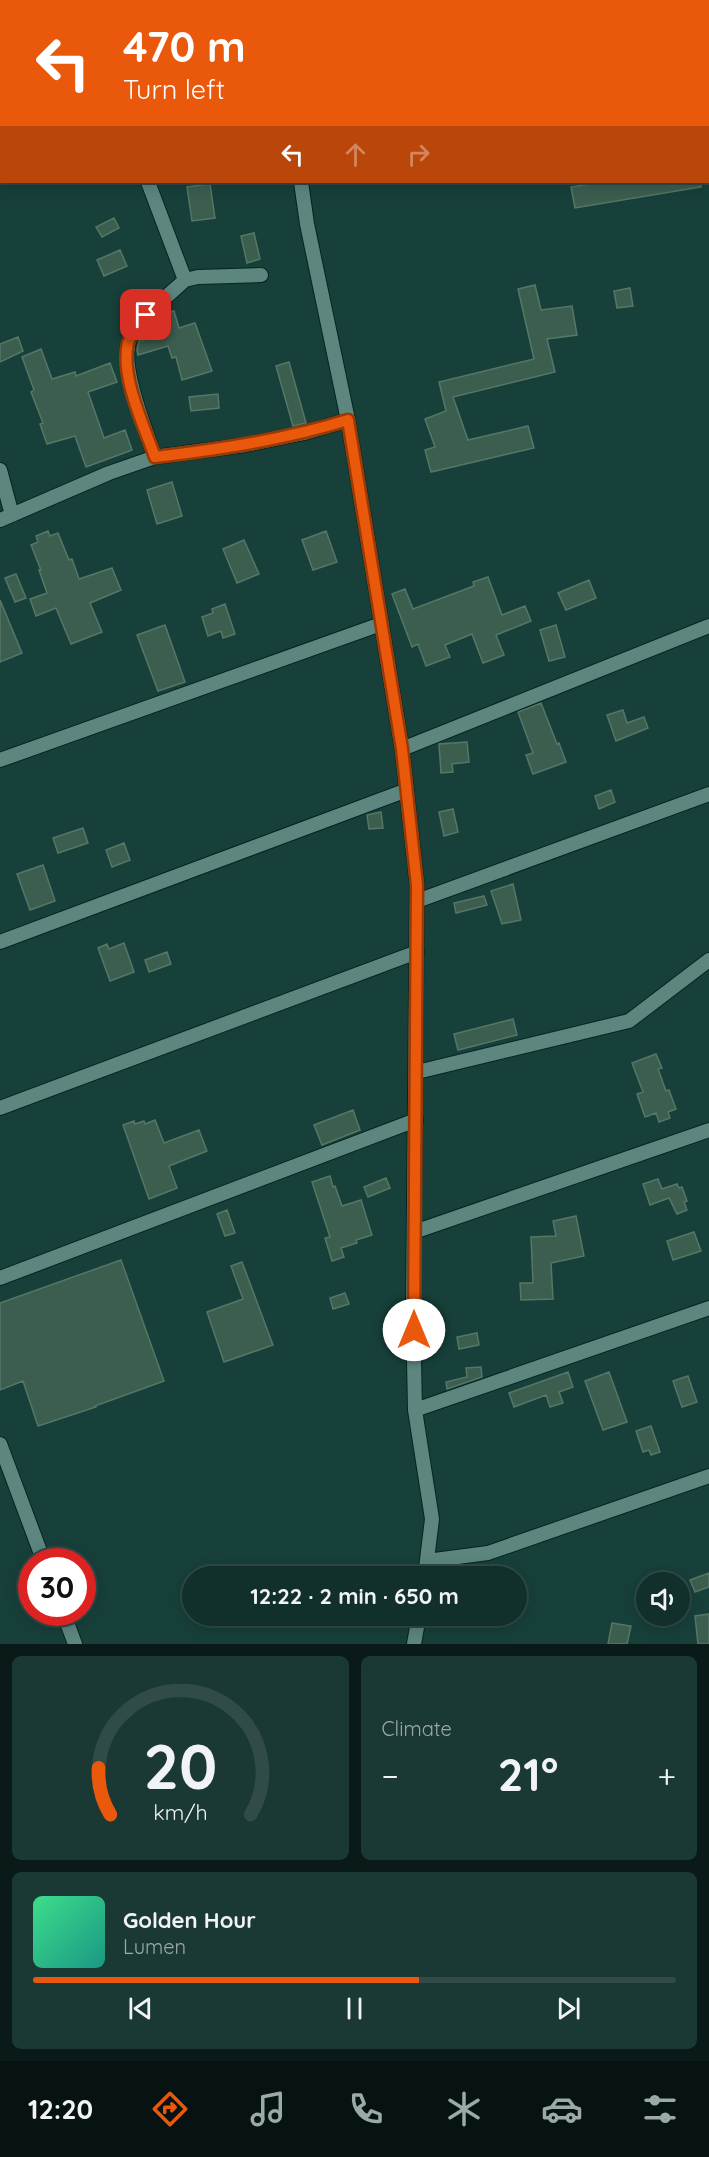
<!DOCTYPE html>
<meta charset="utf-8">
<style>
body{margin:0;font-family:Quicksand,sans-serif;background:#1a3834;color:#f1f3f6;height:100vh;display:flex;flex-direction:column;font-size:22px;white-space:nowrap}
*{box-sizing:border-box;margin:0}
p{font-size:20px;color:#9ca9a9}
.icon{flex:none;width:33px;height:33px;fill:none;stroke:currentColor;stroke-width:2;stroke-linecap:round;stroke-linejoin:round}
.map{position:relative;height:1644px;overflow:hidden}
.panel{display:flex;flex-direction:column;gap:12px;padding:12px;background:#091a18;flex:1}
.panel>*{flex:none}
.banner{position:absolute;left:0px;top:0px;width:710px;height:183px;box-shadow:0 3px 15px #0003,0 0 0 2px #304b48;background:#ea580c;color:#fff;overflow:hidden}
.tools{position:absolute;left:636px;top:1572px;display:grid;gap:12px}
.tools a{display:grid;place-items:center;width:54px;height:54px;border-radius:50%;background:#11302c;box-shadow:0 3px 15px #0003,0 0 0 2px #304b48;font-size:30px}
.speed{position:absolute;left:18px;top:1548px;display:flex;gap:12px;font-size:30px;font-weight:700;text-align:center}
.speed>*{display:grid;place-content:center;width:78px;height:78px;border-radius:50%;background:#11302c;box-shadow:0 3px 15px #0003,0 0 0 2px #304b48;line-height:1}
.speed .limit{border:9px solid #d22;background:#fff;color:#111}
.pin{position:absolute;display:grid;place-items:center;width:51px;height:51px;color:#fff;margin:-26px;border-radius:12px;box-shadow:0 3px 9px #0006}
.me{position:absolute;width:66px;margin:-33px;rotate:0deg;stroke-linejoin:round;filter:drop-shadow(0 0 4px #0008)}
.turn{display:flex;align-items:center;gap:21px;height:126px;padding:0 24px;font-size:27px}
.turn .icon{width:78px;height:78px;stroke-width:2.5}
.turn b{display:block;font-size:42px;line-height:51px}
.lanes{display:flex;align-items:center;height:57px;padding:0 24px;background:#0003;justify-content:center;gap:30px;direction:ltr}
.lanes .off{opacity:.35}
.big{font-size:45px;font-weight:800;line-height:1.1}
.panel .widget{flex:1;display:flex;flex-direction:column;justify-content:center;gap:9px;min-width:0;padding:0 21px;border-radius:9px;background:#1a3834}
.panel .dial{align-items:center;gap:0}
.dial svg{height:156px;overflow:visible;fill:none;stroke:#304b48;stroke-width:7;stroke-linecap:round;text-anchor:middle}
.dial text{fill:#f1f3f6;stroke:none}
.song{display:flex;align-items:center;gap:18px}
.cover{width:72px;height:72px;border-radius:9px;background:linear-gradient(135deg,hsl(150 70% 55%),hsl(170 70% 35%))}
.played{height:6px;border-radius:3px;background:linear-gradient(90deg,#ea580c 60%,#304b48 60%)}
.keys{display:flex;justify-content:space-around;direction:ltr}
.heat{display:flex;justify-content:space-between;align-items:center;font-size:33px;direction:ltr}
.panel .tiles{flex:1;display:grid;gap:12px;grid-template-columns:1fr 1fr}
.widget:last-child{grid-column:span 2}
.trip{position:absolute;left:182px;top:1566px;width:345px;height:60px;border-radius:30px;background:#11302c;box-shadow:0 3px 15px #0003,0 0 0 2px #304b48;font-weight:800;line-height:60px;text-align:center}
.menu{display:flex;height:96px;justify-content:space-around;align-items:center;background:#071312;color:#9ca9a9}
.menu .icon{width:42px;height:42px}
.menu .active{color:#ea580c}
.menu b{font-size:27px;color:#f1f3f6}
.map>svg:first-child{display:block}
.building{fill:#3c5e4f;stroke:#557767;stroke-width:1.5}
.lines{fill:none;stroke-linecap:round;stroke-linejoin:round}
.minor-casing{stroke:#052521;stroke-width:16}
.minor{stroke:#5d867f;stroke-width:14}
.route-casing{stroke:#983908;stroke-width:15}
.route{stroke:#ea580c;stroke-width:10}
</style>
<div class="map">
<svg width="709" height="1644" viewBox="0 0 709 1644">
<rect width="100%" height="100%" fill="#17403a"/>
<path class="building" d="M603 182H700L701 187 575 208 571 187Z
M210 184 215 218 192 221 187 187Z
M114 218 119 228 102 237 96 227Z
M254 233 260 259 247 263 241 236Z
M120 250 127 266 104 276 97 260Z
M535 285 541 310 572 306 577 335 547 339 555 372 453 397 468 440 528 426 534 448 431 472 425 450 435 447 425 419 446 411 439 382 534 359 518 289Z
M630 288 633 306 617 308 614 291Z
M174 311 179 328 195 323 212 371 182 380 176 357 172 358 168 346 138 355 137 350 139 341 164 333 160 315Z
M18 337 23 351 0 362V344Z
M41 349 52 379 75 372 76 376 110 363 117 382 88 392 104 438 125 430 132 450 86 467 75 436 47 444 40 424 43 423 31 392 34 390 22 357Z
M289 362 306 423 293 426 276 366Z
M218 394 219 408 191 411 189 397Z
M172 482 182 516 157 524 147 490Z
M48 531 50 536 58 533 69 560 72 559 79 579 112 568 121 590 90 603 102 632 71 644 56 608 36 616 30 599 47 593 39 570H41L31 545 38 542 36 536Z
M326 531 337 562 313 570 302 540Z
M244 540 259 574 237 583 223 549Z
M16 574 26 598 15 602 5 578Z
M488 577 502 615 525 606 531 621 496 635 504 655 483 663 472 634 445 645 450 657 426 666 418 644 412 647 392 594 405 589 413 609 474 586 473 582Z
M589 580 596 598 566 610 558 593Z
M0 600 22 653 0 662Z
M225 604 235 634 223 638 221 631 208 636 202 617 213 613 212 609Z
M165 625 185 682 158 691 137 635Z
M556 625 565 657 549 661 540 630Z
M541 703 557 744 559 743 566 762 533 774 526 755 533 753 518 712Z
M623 710 627 723 644 717 648 728 616 741 607 715Z
M467 742 469 762 452 764 453 772 441 773 439 744Z
M611 790 615 802 599 809 595 796Z
M453 809 458 832 444 836 439 812Z
M381 812 383 828 369 829 367 815Z
M83 828 88 843 58 853 53 838Z
M124 843 130 860 112 867 106 850Z
M43 865 55 901 30 910 17 874Z
M513 884 521 920 502 924 491 891Z
M484 896 487 905 456 913 454 903Z
M124 943 134 972 110 981 98 948 107 944 109 949Z
M167 952 171 964 149 972 145 960Z
M513 1019 517 1035 458 1050 454 1034Z
M656 1054 662 1068 658 1069 666 1091 669 1090 676 1109 668 1112 670 1118 659 1122 656 1113 645 1117 637 1094 643 1092 632 1063Z
M353 1110 360 1130 322 1145 314 1125Z
M155 1120 164 1143 199 1130 207 1151 169 1166 177 1188 149 1199 123 1125 134 1121 135 1124 144 1121 145 1124Z
M330 1176 333 1187 335 1186 342 1206 361 1200 372 1235 356 1240 357 1243 341 1248 344 1257 332 1261 325 1238 330 1237 312 1182Z
M386 1178 390 1188 368 1197 364 1187Z
M658 1179 662 1189 677 1184 679 1188 682 1187 687 1201 684 1202 687 1210 677 1214 669 1198 650 1205 643 1184Z
M227 1210 235 1233 225 1236 217 1214Z
M576 1216 584 1256 551 1263 553 1299 521 1300 520 1283H533L531 1237 556 1236 553 1221Z
M694 1232 701 1251 673 1260 667 1241Z
M121 1260 164 1381 95 1406 96 1407 38 1426 23 1381 0 1390V1303Z
M242 1262 273 1345 224 1362 207 1312 243 1299 231 1266Z
M345 1293 349 1304 333 1309 330 1298Z
M477 1333 479 1345 459 1349 457 1337Z
M481 1367 482 1377 447 1389 446 1382 467 1377 466 1368Z
M568 1372 573 1387 559 1392 563 1403 550 1407 546 1395 514 1407 509 1393Z
M609 1372 627 1422 603 1430 585 1381Z
M688 1376 697 1402 682 1407 673 1381Z
M651 1426 660 1452 651 1455 649 1450 643 1452 636 1431Z
M709 1573V1587L695 1592 690 1580Z
M709 1614V1644H698L695 1616Z
M612 1623 631 1626 627 1644H608Z"/>
<g class="lines">
<g class="minor-casing">
<path id="minor" d="M78 0 79 2
M272 0V2
M148 182 185 280C169 295 136 320 129 341 120 367 146 431 155 457
M301 182 307 224 348 420 402 749 417 885 413 1310 415 1410 432 1519 425 1576
M185 280 198 277 261 275
M0 470 12 515
M0 520 109 473 155 457 245 445 304 433 348 420
M402 749 709 626
M0 760 381 624
M417 901 709 794
M0 942 407 790
M417 1072 629 1021 709 960
M0 1108 417 952
M414 1232 709 1130
M0 1278 416 1120
M415 1410 709 1308
M0 1444 44 1562
M427 1561 488 1553 709 1476
M63 1612 75 1644
M414 1644 419 1616"/>
</g>
<use href="#minor" class="minor"/>
</g>
<g class="lines">
<g class="route-casing">
<path id="route" d="M146 315C141 323 131 333 128 343 120 376 144 426 155 457 221 449 283 440 348 420L402 749 417 885 414 1330"/>
</g>
<use href="#route" class="route"/>
</g>
</svg>
<div class="tools">
<a><svg class="icon" aria-label="sound" viewBox="0 0 24 24"><path d="M4 9h4l5-4v14l-5-4H4zM17 9q2 3 0 6"/></svg></a>
</div>
<div class="speed"><div class="limit">30</div></div>
<div class="pin" style="left:146px;top:315px;background:#d93025"><svg class="icon" aria-label="arrive" viewBox="0 0 24 24"><path d="M6 21V4h12l-3 4 3 4H6"/></svg></div>
<svg class="me" style="left:414px;top:1330px" viewBox="-20 -20 40 40"><circle r="19" fill="#fff"/><path d="M0-13L10 11 0 6-10 11z" fill="#ea580c"/></svg>
<div class="trip">12:22 · 2 min · 650 m</div>
<div class="banner">
<div class="turn"><svg class="icon" aria-label="left" viewBox="0 0 24 24"><path d="M17 20v-9H6M10 6l-5 5 5 5"/></svg><div><b>470 m</b>Turn left</div></div>
<div class="lanes"><svg class="icon" aria-label="left" viewBox="0 0 24 24"><path d="M17 20v-9H6M10 6l-5 5 5 5"/></svg><svg class="icon off" aria-label="ahead" viewBox="0 0 24 24"><path d="M12 20V5M6 11l6-6 6 6"/></svg><svg class="icon off" aria-label="right" viewBox="0 0 24 24"><path d="M7 20v-9h11M14 6l5 5-5 5"/></svg></div>
</div>
</div>
<section class="panel">
<div class="tiles">
<div class="widget dial"><svg viewBox="0 0 100 80">
<path d="M14 69A42 42 0 1 1 86 69"/>
<path d="M14 69A42 42 0 0 1 8 45" stroke="#ea580c"/>
<text x="50" y="56" font-size="32" font-weight="700">20</text>
<text x="50" y="72" font-size="11">km/h</text>
</svg></div>
<div class="widget"><p>Climate</p>
<div class="heat"><a>−</a><b class="big">21°</b><a>+</a></div>
</div>
<div class="widget">
<div class="song"><i class="cover"></i><div><b>Golden Hour</b><p>Lumen</p></div></div>
<div class="played"></div>
<div class="keys"><svg class="icon" aria-label="previous" viewBox="0 0 24 24"><path d="M18 5L8 12l10 7zM5 5v14"/></svg><svg class="icon" aria-label="pause" viewBox="0 0 24 24"><path d="M8 5v14M16 5v14"/></svg><svg class="icon" aria-label="next" viewBox="0 0 24 24"><path d="M6 5l10 7-10 7zM19 5v14"/></svg></div>
</div>
</div>
</section>
<nav class="menu">
<b>12:20</b>
<svg class="icon active" aria-label="directions" viewBox="0 0 24 24"><path d="M12 3l9 9-9 9-9-9zM9 14v-3h6M13 9l2 2-2 2"/></svg>
<svg class="icon" aria-label="music" viewBox="0 0 24 24"><path d="M9 18V5l10-2v13"/><circle cx="6" cy="18" r="3"/><circle cx="16" cy="16" r="3"/></svg>
<svg class="icon" aria-label="phone" viewBox="0 0 24 24"><path d="M5 4h4l2 5-3 2q2 4 5 5l2-3 5 2v4C11 20 4 13 5 4z"/></svg>
<svg class="icon" aria-label="climate" viewBox="0 0 24 24"><path d="M12 3v18M4 7l16 10M4 17L20 7"/></svg>
<svg class="icon" aria-label="car" viewBox="0 0 24 24"><path d="M5 17H2v-5l4-1 3-4h7l3 4 3 1v5h-3M9 17h6M6 11h13"/><circle cx="7" cy="17" r="2"/><circle cx="17" cy="17" r="2"/></svg>
<svg class="icon" aria-label="filters" viewBox="0 0 24 24"><path d="M4 7h16M4 17h16"/><circle cx="9" cy="7" r="2"/><circle cx="15" cy="17" r="2"/></svg>
</nav>
